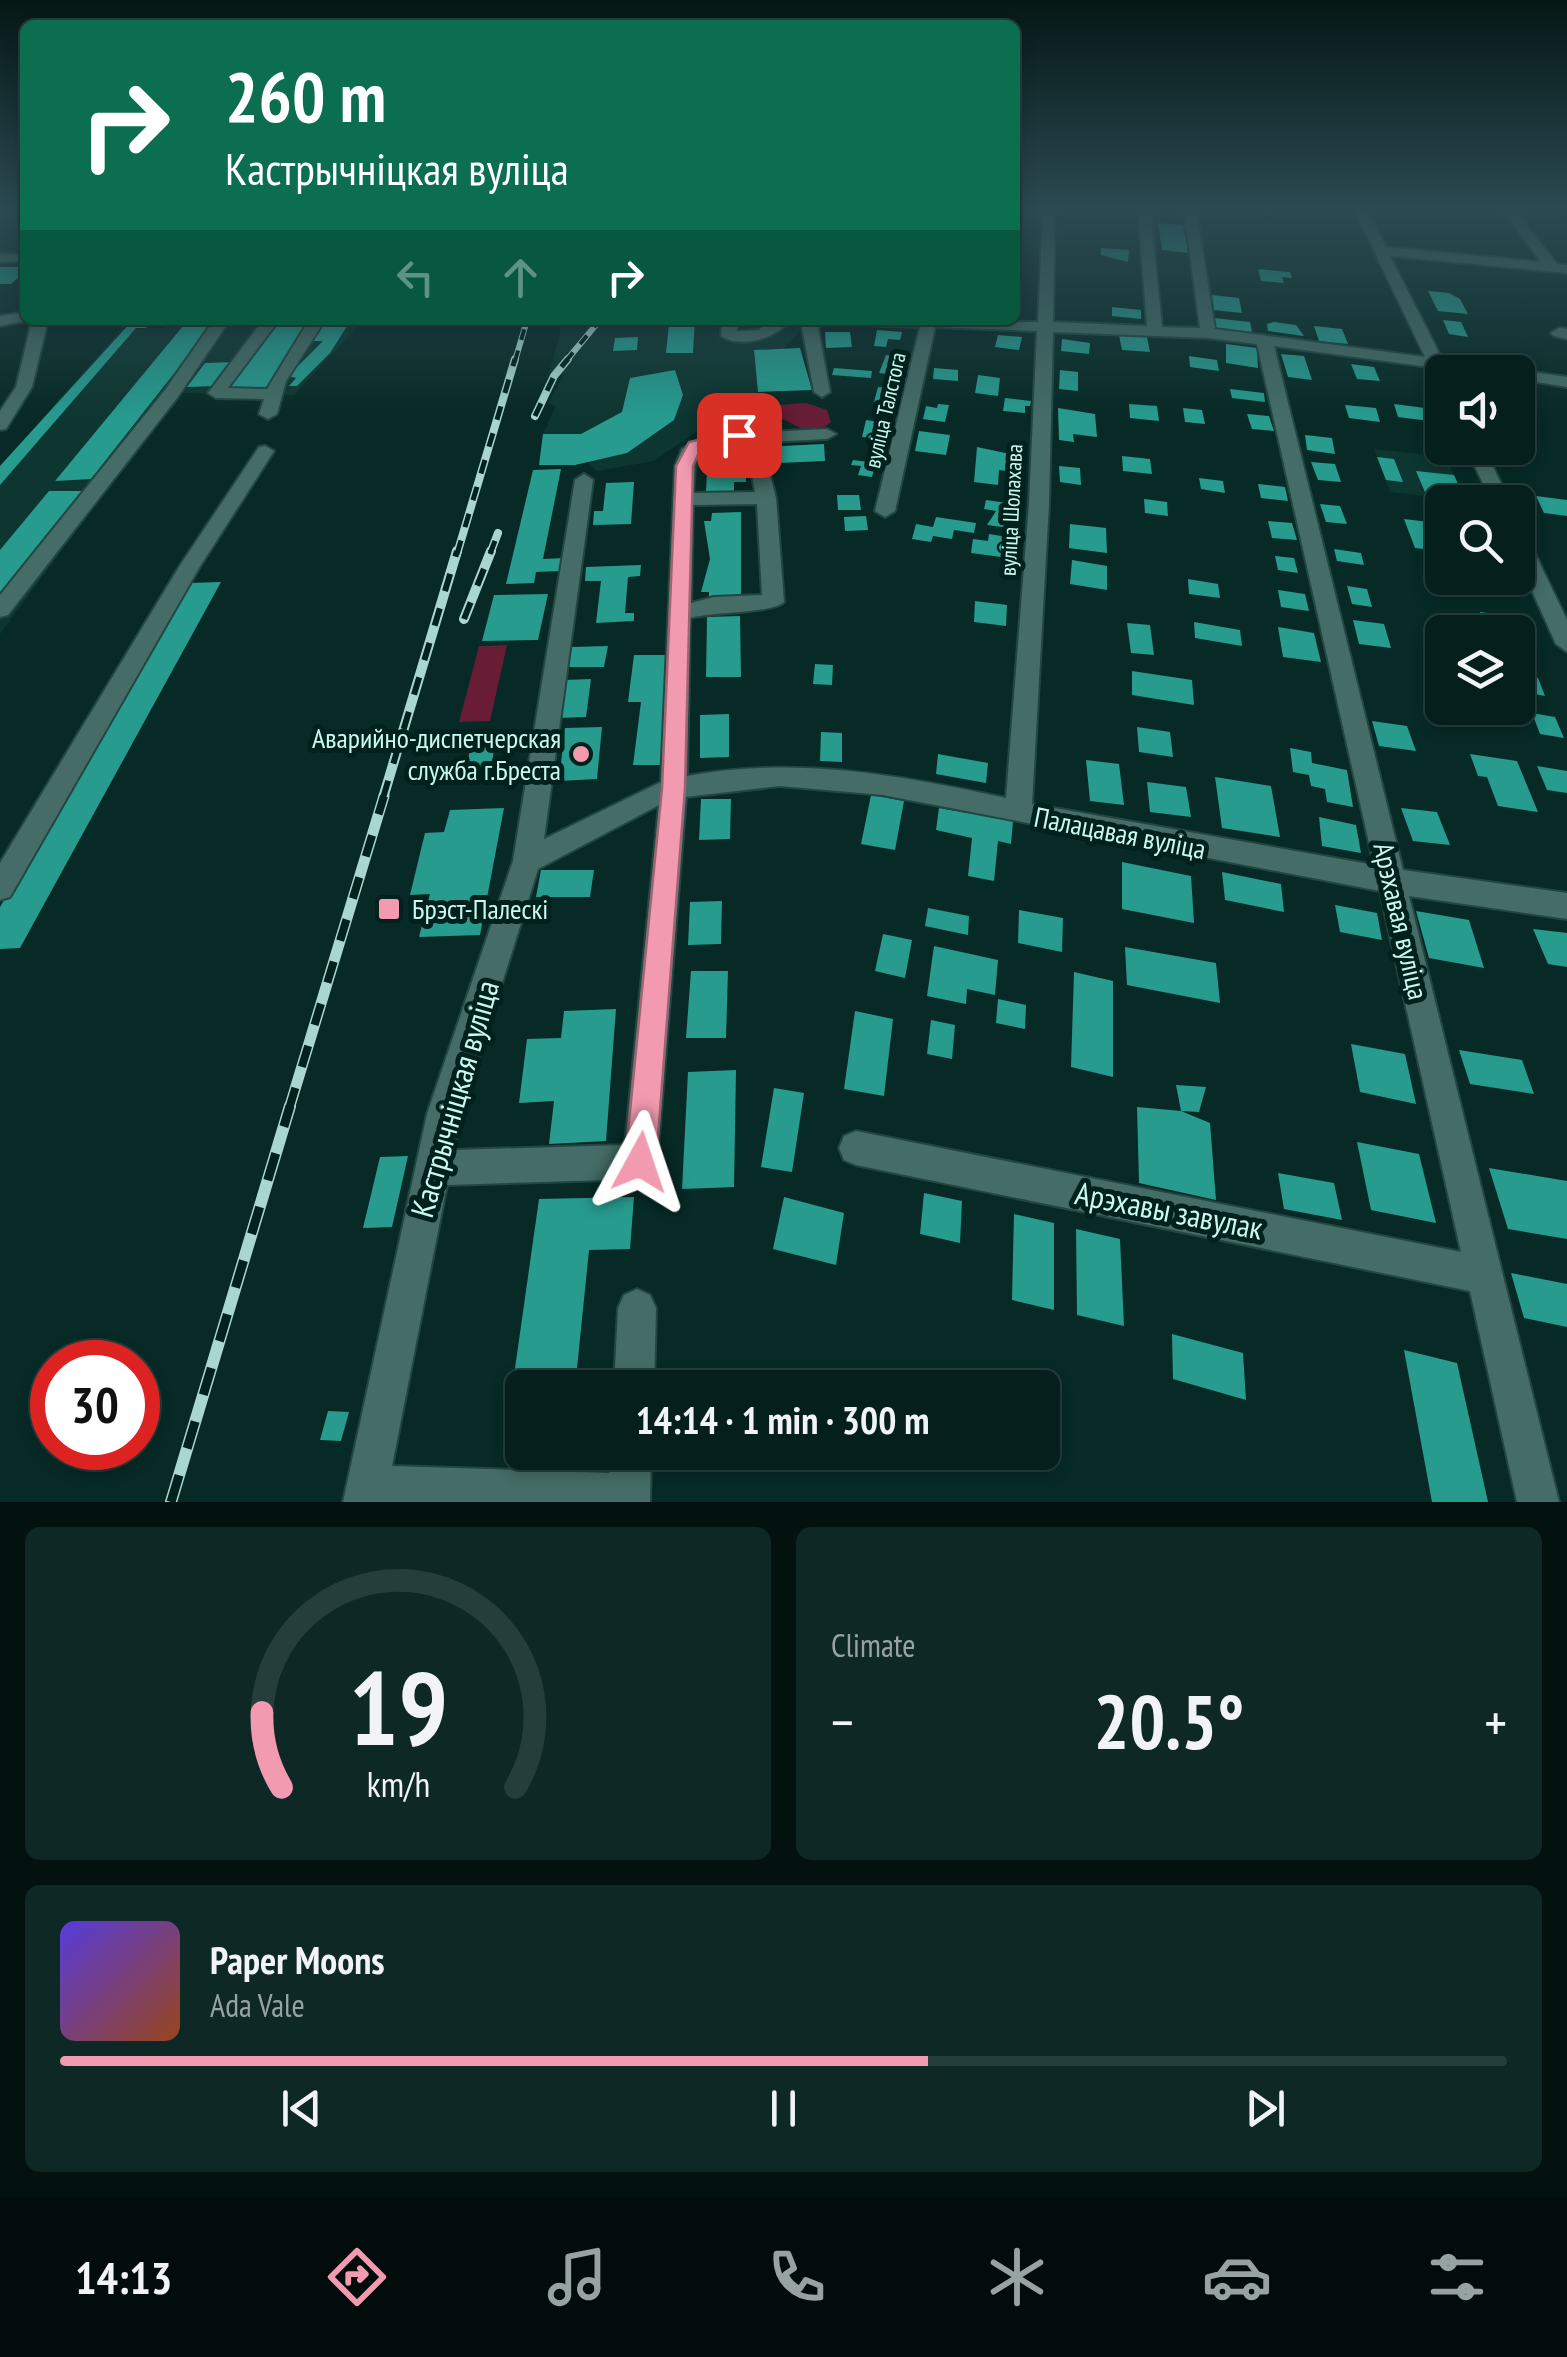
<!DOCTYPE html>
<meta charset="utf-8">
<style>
body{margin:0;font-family:"PT Sans Narrow",sans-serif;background:#0e2825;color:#f1f3f6;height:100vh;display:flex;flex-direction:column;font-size:38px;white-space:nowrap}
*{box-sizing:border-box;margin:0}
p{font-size:32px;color:#97a3a3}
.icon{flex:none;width:55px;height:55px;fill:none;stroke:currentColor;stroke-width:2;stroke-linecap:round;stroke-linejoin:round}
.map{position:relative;height:1502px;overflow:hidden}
.panel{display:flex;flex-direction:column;gap:25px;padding:25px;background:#03120f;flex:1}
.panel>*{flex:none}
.top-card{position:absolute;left:20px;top:20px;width:1000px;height:305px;border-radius:15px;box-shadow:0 5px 15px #0003,0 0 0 2px #263e3b;background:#0b6e4f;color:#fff;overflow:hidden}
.fabs{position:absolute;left:1425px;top:355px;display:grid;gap:20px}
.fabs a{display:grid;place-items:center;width:110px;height:110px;border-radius:15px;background:#05201c;box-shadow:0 5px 15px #0003,0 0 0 2px #263e3b;font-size:50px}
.speed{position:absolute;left:30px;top:1340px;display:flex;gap:20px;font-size:50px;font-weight:700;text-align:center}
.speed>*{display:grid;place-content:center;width:130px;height:130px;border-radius:50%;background:#05201c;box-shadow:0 5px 15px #0003,0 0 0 2px #263e3b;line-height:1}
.speed .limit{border:15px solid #d22;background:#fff;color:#111}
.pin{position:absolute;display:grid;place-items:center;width:85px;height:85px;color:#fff;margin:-42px;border-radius:20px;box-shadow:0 5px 15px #0006}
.me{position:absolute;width:110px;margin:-55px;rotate:5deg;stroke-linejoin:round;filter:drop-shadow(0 0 8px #0008)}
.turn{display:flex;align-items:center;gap:35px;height:210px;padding:0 40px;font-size:45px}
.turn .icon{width:130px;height:130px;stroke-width:2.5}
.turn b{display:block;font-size:70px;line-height:85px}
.lanes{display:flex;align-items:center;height:95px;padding:0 40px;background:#0003;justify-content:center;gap:50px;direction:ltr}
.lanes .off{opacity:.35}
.big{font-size:75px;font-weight:600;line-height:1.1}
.panel .card{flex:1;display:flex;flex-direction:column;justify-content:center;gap:15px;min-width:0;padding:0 35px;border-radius:15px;background:#0e2825}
.panel .dial{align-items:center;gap:0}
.dial svg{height:260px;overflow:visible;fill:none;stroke:#263e3b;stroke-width:7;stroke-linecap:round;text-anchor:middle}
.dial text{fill:#f1f3f6;stroke:none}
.song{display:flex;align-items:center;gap:30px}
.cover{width:120px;height:120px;border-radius:15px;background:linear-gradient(135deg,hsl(250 70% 55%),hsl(20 70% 35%))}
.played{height:10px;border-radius:5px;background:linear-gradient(90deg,#f29ab0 60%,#263e3b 60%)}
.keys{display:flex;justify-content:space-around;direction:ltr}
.heat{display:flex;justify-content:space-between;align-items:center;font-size:55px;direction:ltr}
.panel .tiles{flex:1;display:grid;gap:25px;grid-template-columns:1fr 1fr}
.card:last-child{grid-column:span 2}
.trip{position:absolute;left:505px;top:1370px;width:555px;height:100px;border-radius:15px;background:#05201c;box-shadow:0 5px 15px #0003,0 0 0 2px #263e3b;font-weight:600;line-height:100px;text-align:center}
.menu{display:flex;height:160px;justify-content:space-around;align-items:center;background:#020d0b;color:#97a3a3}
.menu .icon{width:70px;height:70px}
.menu .on{color:#f29ab0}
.menu b{font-size:45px;color:#f1f3f6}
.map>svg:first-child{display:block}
.built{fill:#0e3631}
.green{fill:#681c36}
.building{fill:#279b8e}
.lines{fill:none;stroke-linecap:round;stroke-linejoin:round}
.minor-casing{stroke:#224742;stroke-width:4}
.minor{fill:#456c66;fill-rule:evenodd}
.rail-far4-casing{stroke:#a9d7cf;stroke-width:6}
.rail-far3-casing{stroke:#a9d7cf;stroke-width:8}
.rail-far2-casing{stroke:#a9d7cf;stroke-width:10}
.rail-far1-casing{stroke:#a9d7cf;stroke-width:11}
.rail-casing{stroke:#a9d7cf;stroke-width:12}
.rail-far4{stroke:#00211c;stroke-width:4;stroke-dasharray:11;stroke-linecap:butt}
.rail-far3{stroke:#00211c;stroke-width:5;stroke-dasharray:14;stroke-linecap:butt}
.rail-far2{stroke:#00211c;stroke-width:6;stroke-dasharray:18;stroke-linecap:butt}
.rail-far1{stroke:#00211c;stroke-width:8;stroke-dasharray:22;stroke-linecap:butt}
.rail{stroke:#00211c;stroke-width:9;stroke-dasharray:28;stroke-linecap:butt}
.route{fill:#f29ab0;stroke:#9d6472;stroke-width:2.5}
.poi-dot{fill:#f29ab0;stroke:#00211c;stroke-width:4}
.labels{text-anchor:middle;stroke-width:10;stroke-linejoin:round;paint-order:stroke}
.far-street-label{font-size:22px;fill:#c9f9f0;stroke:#00211c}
.poi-label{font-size:28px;fill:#c9f9f0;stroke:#00211c;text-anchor:end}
.street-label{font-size:28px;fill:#c9f9f0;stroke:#00211c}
.near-street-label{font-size:32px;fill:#c9f9f0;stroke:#00211c}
</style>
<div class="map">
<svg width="1567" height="1502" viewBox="0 0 1567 1502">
<rect width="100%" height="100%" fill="#072a26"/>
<path class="built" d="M171 320H364L294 395 178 393 0 634V466L122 329 164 328Z
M563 320H810L783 349 754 350 759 402 733 418 700 429 654 461 597 471 588 462 539 465 543 434 556 406 548 403 564 375H549Z
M1374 449 1446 457 1466 502H1442V536L1426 496 1390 492Z"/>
<path class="green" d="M806 403 827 410 831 422C807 443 795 420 777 418 765 416 755 423 744 418L756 407Z
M507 645 490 721 459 722 479 646Z"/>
<path class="building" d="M1158 223 1183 225 1188 253 1162 250Z
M1101 248 1129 250 1128 262 1101 255Z
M0 267H25V272L11 284H0Z
M1258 269 1290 272 1292 278 1282 277 1284 283 1261 281Z
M1428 291 1449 293 1460 299 1468 314 1438 311Z
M1212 295 1239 298 1242 313 1214 310Z
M1112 307 1141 310V319L1112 316Z
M1214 318 1250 322 1252 332 1216 328Z
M188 320H216L91 479 55 481Z
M278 320H314L264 392 224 391Z
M324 320H351L330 353 297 386H289L296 378 288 376 323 341H310Z
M637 320H695L693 353H666L669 324H636Z
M1443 320 1461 322 1468 337 1449 334Z
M132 321H152L146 328H136L0 485V466Z
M1274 322 1296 325 1304 336 1268 331 1267 324Z
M1314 326 1342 329 1348 344 1319 341Z
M877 330 902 332 900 340 888 339 886 347 874 346Z
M825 332H850L852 347 826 348Z
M998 335 1022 337 1019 350 995 347Z
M1119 335 1147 337 1150 352 1122 350Z
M638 337 637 350 613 351 615 338Z
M1062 339 1090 343 1089 354 1061 351Z
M1226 344 1257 348 1258 368 1226 363Z
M800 348 812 390 758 392 754 350Z
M1281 354 1304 356 1312 380 1288 377Z
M886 355 906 358 900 375 879 373Z
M1189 356 1217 360 1219 371 1190 367Z
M233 362 216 386 187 387 205 363Z
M1351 364 1374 367 1380 381 1357 379Z
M834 368 872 371 871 378 832 375Z
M934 368 958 370V381L933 379Z
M675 370 683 395 674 420 627 453 575 465H539L543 434H581L622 412 630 378Z
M1060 370 1078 372V391L1059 389Z
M978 375 1000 378 998 396 975 393Z
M878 387 896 389 891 404 874 402Z
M1230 389 1264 393 1265 402 1232 398Z
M1005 398 1031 401 1030 406H1025V413L1003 411Z
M938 404 949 405 945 422 923 419 926 406 937 408Z
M1129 404 1157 406 1159 421 1130 418Z
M1394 404 1425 408 1430 421 1398 417Z
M1345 405 1376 408 1380 422 1349 418Z
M1058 408 1095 414 1097 437 1073 434 1074 442 1059 440Z
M1183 408 1202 410 1205 424 1185 422Z
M1247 414 1269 416 1274 431 1252 429Z
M866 420 886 423 883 439 862 437Z
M919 431 950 435 946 455 915 451Z
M1305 435 1332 438 1335 454 1307 450Z
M824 444 825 461 734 465V477L746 476V482H734V491H706L708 455 743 458V448Z
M977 447 1024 457 1023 473 999 470 998 485 974 482Z
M1122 456 1150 459 1152 474 1123 471Z
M1377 457 1394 459 1403 482 1386 480Z
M853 460 876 463 872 477 858 475 861 466 851 465Z
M1311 462 1335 464 1341 482 1318 480Z
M1059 466 1080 468 1081 485 1060 482Z
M561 469 543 559 565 558 562 571 536 572 534 583 506 584 533 470Z
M1416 471 1454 475 1466 502 1430 504Z
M1199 478 1223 481 1225 493 1201 489Z
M634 482 631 524 593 525 594 511H603L606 483Z
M1258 484 1285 487 1288 501 1261 498Z
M49 491H83L0 598V550Z
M837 495H859L861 510H838Z
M1536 496 1567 500V516L1544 513Z
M1144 499 1167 502 1168 516 1145 513Z
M986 500 1022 505 1019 529 987 525 996 511 984 509Z
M1320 504 1340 506 1347 524 1326 522Z
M741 512V600L709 601V592H701L710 559 704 521H711L712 513Z
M866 516 868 530 845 531 844 517Z
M936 517 976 523 974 533 954 530 952 539 933 536 931 542 912 539 916 524 933 527Z
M1404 519 1429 522 1440 551 1415 548Z
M1268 521 1292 523 1297 540 1272 538Z
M1070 524 1106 528 1107 553 1069 548Z
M989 534 1014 538 1013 554 1001 552V557L971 553 973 539 988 541Z
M1334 549 1361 553 1364 565 1337 561Z
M1275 556 1294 558 1298 573 1278 570Z
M1072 560 1107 566V590L1070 584Z
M641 565 640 576 628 577 625 613H634V621L596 623 601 581H585L586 567Z
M1468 578H1501L1509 595 1474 591Z
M1188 579 1218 584 1220 598 1189 594Z
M221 582 20 948 0 949V907L189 583Z
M1347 586 1367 589 1372 607 1352 604Z
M1278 590 1305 594 1309 611 1281 607Z
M548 594 538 640 482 641 494 595Z
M975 601 1007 605 1006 626 974 622Z
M1480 612 1512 617 1519 632 1487 629Z
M740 616 741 677H706L707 617Z
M1353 620 1384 624 1391 648 1359 644Z
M1194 622 1240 630 1242 646 1195 638Z
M1127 623 1150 625 1154 655 1131 653Z
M1278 627 1314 633 1321 662 1283 657Z
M608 646 604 667H568L572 647Z
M634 655H672L661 765H633L641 702H628Z
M815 664 833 665 832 685 813 684Z
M1132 671 1192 680 1194 705 1132 695Z
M1518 675 1538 678 1545 696 1518 691Z
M591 679 586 717 559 718 565 680Z
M1436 699H1442V708H1475L1483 725 1446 721Z
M1532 713 1555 717 1564 738 1540 734Z
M729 714V757L700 758V715Z
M1372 721 1407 726 1416 751 1379 746Z
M602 727 597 779 559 781 565 728Z
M1137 727 1170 732 1173 757 1139 752Z
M497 730 490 776 465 778 473 731Z
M821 732 842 733V762L820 761Z
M1290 748 1311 752 1312 763 1347 770 1353 807 1327 802 1325 789 1311 786 1309 775 1293 772Z
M938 754 988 763 986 783 936 774Z
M1470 754 1517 761 1538 812 1498 806 1487 777 1478 776Z
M1086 760 1119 764 1124 805 1090 801Z
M1537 766 1567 771V793L1547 790Z
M1215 777 1271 786 1280 837 1222 828Z
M1147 782 1186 787 1191 817 1150 812Z
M871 795 904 801 895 850 861 844Z
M701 799H731L730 839 699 840Z
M504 808 480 935 419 937 430 894 410 895 425 833 444 832 450 810Z
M939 808 1013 821 1011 844 998 841 994 881 968 876 972 838 936 830Z
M1401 808 1437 812 1450 845 1413 841Z
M1319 817 1356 825 1361 853 1322 846Z
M1122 862 1191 876 1194 923 1122 909Z
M541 870H594L590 897H536Z
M1222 872 1281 884 1284 912 1225 900Z
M722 901 721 944 688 945 690 902Z
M1335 905 1377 913 1382 940 1340 932Z
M928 908 969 916 968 935 925 926Z
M1019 910 1063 918 1062 952 1018 943Z
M1416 911 1469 920 1484 968 1429 958Z
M1533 929 1567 933V967L1548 964Z
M883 934 912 940 905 978 875 971Z
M934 946 998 960 995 995 967 989 966 1004 927 996Z
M1125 947 1216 963 1220 1003 1127 985Z
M691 971H728L726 1038H686Z
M1074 972 1113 981V1077L1071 1067Z
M998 999 1026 1005 1025 1029 996 1023Z
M616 1009 606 1141 549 1144 554 1101 519 1103 527 1039 561 1038 564 1011Z
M855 1011 893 1019 884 1096 844 1089Z
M931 1020 955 1025 952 1059 927 1054Z
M1351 1044 1405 1054 1416 1104 1360 1092Z
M1459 1050 1522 1060 1534 1094 1470 1084Z
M736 1070 734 1187 682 1189 688 1072Z
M1176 1085 1206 1087 1199 1112 1181 1111Z
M774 1088 804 1093 792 1172 761 1167Z
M1137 1107 1181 1111 1210 1123 1216 1200 1139 1183Z
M1357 1142 1419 1154 1436 1223 1371 1210Z
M408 1156 392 1227 363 1228 380 1157Z
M1489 1168 1567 1181V1239L1508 1229Z
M1278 1173 1334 1183 1342 1220 1284 1209Z
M924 1193 962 1201 960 1243 920 1234Z
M634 1197 630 1249 589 1250 575 1388H522V1446H504L539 1199Z
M784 1197 844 1213 836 1265 773 1249Z
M1014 1214 1054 1223V1310L1012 1300Z
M1076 1229 1120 1239 1124 1326 1077 1315Z
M1511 1273 1567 1284V1327L1524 1318Z
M1172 1334 1243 1353 1246 1400 1173 1379Z
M1404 1350 1457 1363 1488 1502H1432Z
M328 1411 349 1412 341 1441 320 1440Z"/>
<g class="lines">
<g class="minor-casing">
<path id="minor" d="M1043 209H1055L1053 322 1147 326 1138 209H1150L1162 327 1200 328 1184 209H1196L1215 329 1425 357 1354 209H1366L1386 247 1541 262 1502 209H1514L1557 264 1567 265V273L1390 256 1442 359 1567 377V387L1518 379V372L1447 369 1440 377 1429 367 1274 346 1403 870 1567 893V919L1409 896 1559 1502H1517L1470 1291 856 1165 844 1160 839 1148 844 1136 856 1131 1461 1252 1380 891 883 795 780 786 686 797 657 1162 652 1174 640 1179 447 1185 392 1466 609 1473 611 1452H651L650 1502H343L427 1114 513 861 575 480 584 474 593 480 544 839 661 782 675 466 682 449 706 435 827 429 836 434 827 439 710 445 696 455 693 493 755 492 751 471 760 465 769 471 776 498 784 602C774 613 711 612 690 618L687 776C796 756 899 775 1006 798L1029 503 1037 331 935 327 895 511 885 517 875 511 920 327 866 325 858 320 1038 322ZM1053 332 1208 338 1257 344 1374 865 1032 804 1049 503ZM757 504 762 595 714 597 691 603 693 505ZM659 805 625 1145 454 1150 461 1114 538 869Z
M0 254 25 255V261L0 262Z
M25 312V320H30L0 326V316Z
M32 320H48L32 387 6 429 0 430V411L16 387Z
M214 320H230L177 398 8 615 0 617V595L165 390Z
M263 320H279L228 388 267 389 309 320H325L286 381 277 414 268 419 259 414 264 399 216 398 208 393Z
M722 320H738L737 331 759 330 769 320H785L786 325C770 340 740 348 721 336Z
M809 320H827L818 328 830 392 822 397 814 392 802 327Z
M1559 328 1567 329V339L1554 336 1551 333Z
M265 446 274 451 199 568 10 897 0 900V863L179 567 259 447Z
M1466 448H1484L1510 502H1492Z
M1518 533 1528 539 1567 620V652L1556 644 1518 560Z
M637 1289 650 1295 656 1308 654 1388H614L618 1308 624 1295Z"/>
</g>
<use href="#minor" class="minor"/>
<g class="rail-far4-casing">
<path id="rail-far4" d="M515 361 527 320
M566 361 600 320"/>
</g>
<g class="rail-far3-casing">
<path id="rail-far3" d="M535 416 554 376 568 359
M457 554 515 359
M490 554 498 533"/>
</g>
<g class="rail-far2-casing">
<path id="rail-far2" d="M464 619 491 551
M383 798 457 551"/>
</g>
<g class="rail-far1-casing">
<path id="rail-far1" d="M289 1109 384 796"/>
</g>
<g class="rail-casing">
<path id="rail" d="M171 1502 290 1106"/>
</g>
<use href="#rail-far4" class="rail-far4"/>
<use href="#rail-far3" class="rail-far3"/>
<use href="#rail-far2" class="rail-far2"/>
<use href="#rail-far1" class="rail-far1"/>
<use href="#rail" class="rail"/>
</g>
<linearGradient id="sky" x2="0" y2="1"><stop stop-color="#041715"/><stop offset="0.5" stop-color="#2b4a52"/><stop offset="1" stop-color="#2b4a52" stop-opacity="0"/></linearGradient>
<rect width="1567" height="419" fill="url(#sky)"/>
<path class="route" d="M739 430 745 432V439L701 448 693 466 685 788 656 1162 652 1173 640 1177 629 1173 625 1162 662 788 676 466 689 442Z"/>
<g class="poi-dot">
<circle cx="581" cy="754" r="10"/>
<rect x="377" y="897" width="24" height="24" rx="5"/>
</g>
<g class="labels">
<g class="far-street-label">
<text transform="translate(885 410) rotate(-77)" y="8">вуліца Талстога</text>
<text transform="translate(1011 510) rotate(-87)" y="8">вуліца Шолахава</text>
</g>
<g class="poi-label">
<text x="561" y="748">Аварийно-диспетчерская<tspan x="561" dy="32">служба г.Бреста</tspan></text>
<text x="412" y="919" text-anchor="start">Брэст-Палескі</text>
</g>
<g class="street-label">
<text transform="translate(1120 833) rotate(11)" y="10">Палацавая вуліца</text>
<text transform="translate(1401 921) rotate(77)" y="10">Арэхавая вуліца</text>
</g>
<g class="near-street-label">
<text transform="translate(455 1099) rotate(-74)" y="11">Кастрычніцкая вуліца</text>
<text transform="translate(1169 1211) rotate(11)" y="11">Арэхавы завулак</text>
</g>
</g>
</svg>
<div class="fabs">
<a><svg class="icon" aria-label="sound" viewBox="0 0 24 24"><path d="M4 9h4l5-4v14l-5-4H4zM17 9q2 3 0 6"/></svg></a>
<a><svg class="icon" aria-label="search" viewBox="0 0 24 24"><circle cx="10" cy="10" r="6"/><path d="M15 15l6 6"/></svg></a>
<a><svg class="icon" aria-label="layers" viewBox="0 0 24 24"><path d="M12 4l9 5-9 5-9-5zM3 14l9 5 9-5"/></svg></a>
</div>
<div class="speed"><div class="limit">30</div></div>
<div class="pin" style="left:739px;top:435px;background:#d93025"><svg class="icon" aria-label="arrive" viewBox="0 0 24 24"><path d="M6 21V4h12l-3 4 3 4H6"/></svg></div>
<svg class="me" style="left:640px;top:1162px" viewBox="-20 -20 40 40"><path d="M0-17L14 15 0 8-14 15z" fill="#f29ab0" stroke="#fff" stroke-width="4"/></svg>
<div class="trip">14:14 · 1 min · 300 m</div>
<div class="top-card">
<div class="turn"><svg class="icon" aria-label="right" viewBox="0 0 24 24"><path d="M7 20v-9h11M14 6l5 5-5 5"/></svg><div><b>260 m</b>Кастрычніцкая вуліца</div></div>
<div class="lanes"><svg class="icon off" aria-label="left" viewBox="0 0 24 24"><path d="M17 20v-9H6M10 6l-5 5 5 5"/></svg><svg class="icon off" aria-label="ahead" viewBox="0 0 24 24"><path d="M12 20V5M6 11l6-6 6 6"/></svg><svg class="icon" aria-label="right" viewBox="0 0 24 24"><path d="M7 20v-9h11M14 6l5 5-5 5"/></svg></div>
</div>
</div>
<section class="panel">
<div class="tiles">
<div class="card dial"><svg viewBox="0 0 100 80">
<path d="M14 69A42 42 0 1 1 86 69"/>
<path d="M14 69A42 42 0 0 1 8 46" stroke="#f29ab0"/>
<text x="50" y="56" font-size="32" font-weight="700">19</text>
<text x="50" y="72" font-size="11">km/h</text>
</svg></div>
<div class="card"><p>Climate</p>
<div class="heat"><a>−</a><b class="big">20.5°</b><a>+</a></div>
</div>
<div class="card">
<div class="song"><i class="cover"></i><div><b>Paper Moons</b><p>Ada Vale</p></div></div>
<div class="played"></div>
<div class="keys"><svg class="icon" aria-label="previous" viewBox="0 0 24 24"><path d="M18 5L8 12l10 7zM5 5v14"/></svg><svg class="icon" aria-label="pause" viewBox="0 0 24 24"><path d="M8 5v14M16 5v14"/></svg><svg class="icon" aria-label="next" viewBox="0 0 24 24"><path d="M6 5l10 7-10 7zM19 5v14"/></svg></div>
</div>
</div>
</section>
<nav class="menu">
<b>14:13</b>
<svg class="icon on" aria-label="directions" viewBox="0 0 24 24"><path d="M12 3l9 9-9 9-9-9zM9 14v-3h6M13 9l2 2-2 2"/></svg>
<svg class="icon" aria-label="music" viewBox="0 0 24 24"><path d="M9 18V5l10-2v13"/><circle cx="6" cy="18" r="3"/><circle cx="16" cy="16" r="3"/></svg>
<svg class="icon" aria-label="phone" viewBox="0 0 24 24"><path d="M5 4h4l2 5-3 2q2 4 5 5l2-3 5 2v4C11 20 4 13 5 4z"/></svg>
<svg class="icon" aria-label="climate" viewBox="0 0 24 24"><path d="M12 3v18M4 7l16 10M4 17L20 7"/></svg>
<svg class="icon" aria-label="car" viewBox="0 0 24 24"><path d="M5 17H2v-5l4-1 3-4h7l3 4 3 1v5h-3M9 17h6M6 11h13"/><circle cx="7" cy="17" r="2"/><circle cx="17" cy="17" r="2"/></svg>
<svg class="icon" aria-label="filters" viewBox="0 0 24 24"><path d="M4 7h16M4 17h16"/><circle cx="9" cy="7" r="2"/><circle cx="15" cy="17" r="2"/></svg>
</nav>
